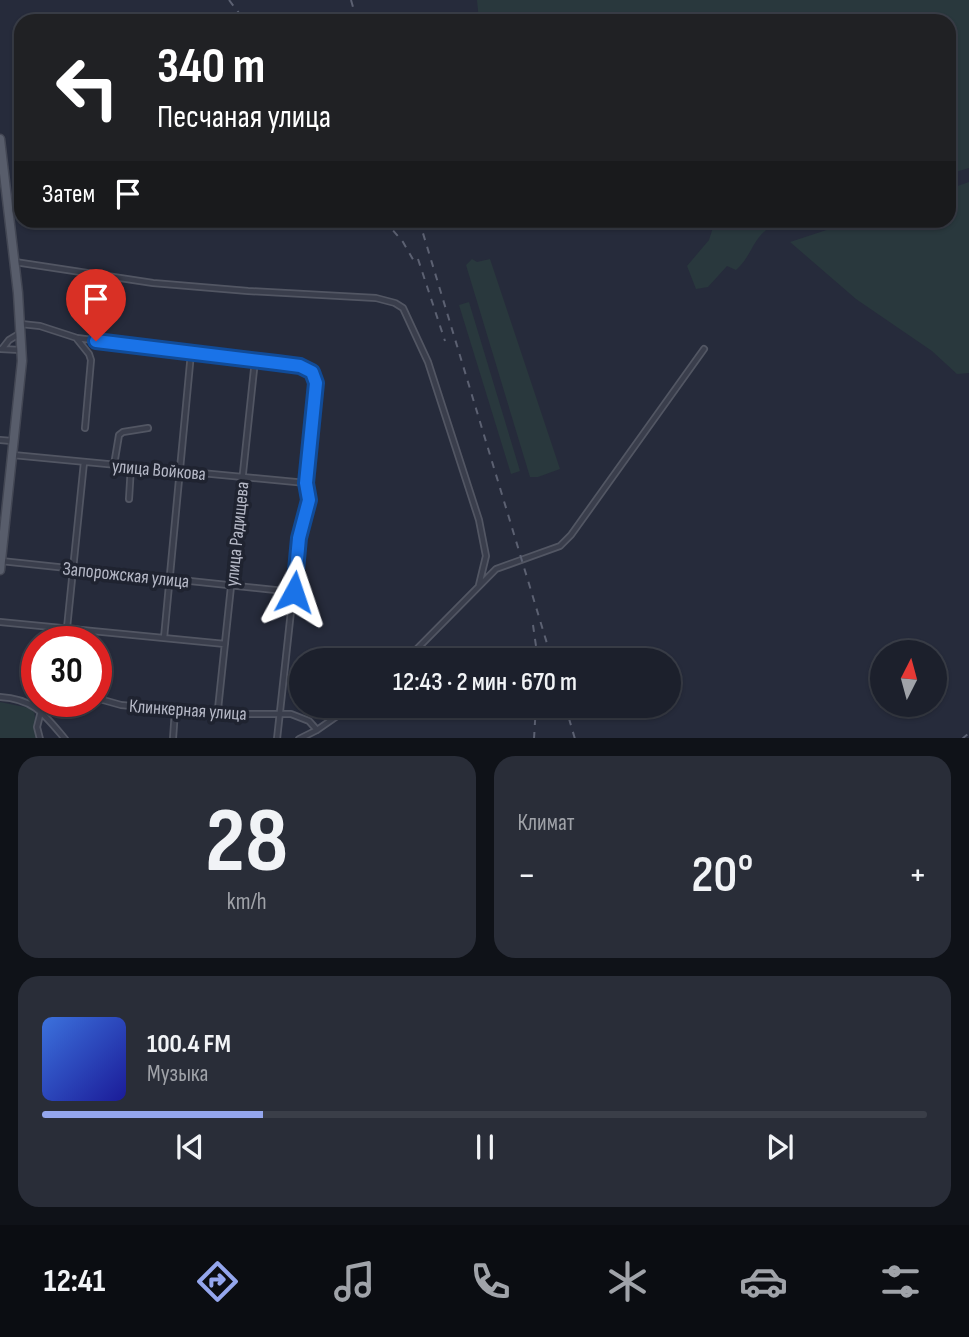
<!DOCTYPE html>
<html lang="ru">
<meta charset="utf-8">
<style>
body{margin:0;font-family:"Sofia Sans Condensed",sans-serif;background:#292d38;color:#f1f3f6;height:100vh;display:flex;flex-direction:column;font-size:26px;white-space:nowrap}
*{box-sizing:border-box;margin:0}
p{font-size:23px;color:#a0a3a9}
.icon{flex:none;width:38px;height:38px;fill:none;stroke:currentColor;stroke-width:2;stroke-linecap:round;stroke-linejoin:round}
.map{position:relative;height:738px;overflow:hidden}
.drawer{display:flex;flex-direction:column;gap:18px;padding:18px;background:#0f1218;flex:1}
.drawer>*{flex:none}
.top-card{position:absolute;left:14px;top:14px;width:942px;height:214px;border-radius:21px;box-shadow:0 2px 5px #0004,0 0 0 2px #3a3e48;background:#202124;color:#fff;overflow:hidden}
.needle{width:46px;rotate:6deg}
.tools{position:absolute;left:870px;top:640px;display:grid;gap:14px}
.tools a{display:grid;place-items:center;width:77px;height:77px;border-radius:50%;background:#1c202c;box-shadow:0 2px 5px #0004,0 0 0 2px #3a3e48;font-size:35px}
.speed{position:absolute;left:21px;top:626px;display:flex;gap:14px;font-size:35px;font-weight:700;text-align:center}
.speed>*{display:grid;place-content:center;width:91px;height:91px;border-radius:50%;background:#1c202c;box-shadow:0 2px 5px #0004,0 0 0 2px #3a3e48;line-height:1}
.speed .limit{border:10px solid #d22;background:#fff;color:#111}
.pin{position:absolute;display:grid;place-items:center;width:60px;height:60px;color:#fff;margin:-72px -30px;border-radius:50% 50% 50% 0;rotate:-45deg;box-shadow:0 0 7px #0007}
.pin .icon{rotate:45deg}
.me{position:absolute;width:77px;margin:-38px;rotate:5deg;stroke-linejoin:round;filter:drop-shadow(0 0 5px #0008)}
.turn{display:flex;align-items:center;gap:24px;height:147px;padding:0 28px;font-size:32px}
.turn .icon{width:91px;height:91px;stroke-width:2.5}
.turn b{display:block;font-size:49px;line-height:60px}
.then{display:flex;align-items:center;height:66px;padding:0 28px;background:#0003;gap:14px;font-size:26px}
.big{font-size:52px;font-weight:600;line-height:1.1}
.drawer .tile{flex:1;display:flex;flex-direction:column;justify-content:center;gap:10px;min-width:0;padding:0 24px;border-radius:21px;background:#292d38}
.drawer .dial{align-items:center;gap:0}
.dial b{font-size:91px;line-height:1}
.song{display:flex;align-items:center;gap:21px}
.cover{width:84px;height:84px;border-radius:10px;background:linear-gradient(135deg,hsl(220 70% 55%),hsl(240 70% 35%))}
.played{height:7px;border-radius:4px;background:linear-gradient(90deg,#94a6ed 25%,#3a3e48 25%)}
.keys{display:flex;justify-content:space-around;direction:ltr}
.heat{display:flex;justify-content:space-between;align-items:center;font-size:38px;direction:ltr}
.drawer .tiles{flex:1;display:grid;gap:18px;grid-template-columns:1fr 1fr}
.tile:last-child{grid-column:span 2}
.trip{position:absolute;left:289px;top:648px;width:392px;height:70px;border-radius:35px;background:#1c202c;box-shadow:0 2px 5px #0004,0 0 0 2px #3a3e48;font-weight:600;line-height:70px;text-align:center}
.dock{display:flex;height:112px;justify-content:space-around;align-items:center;background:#0b0d12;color:#a0a3a9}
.dock .icon{width:49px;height:49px}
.dock .active{color:#94a6ed}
.dock b{font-size:32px;color:#f1f3f6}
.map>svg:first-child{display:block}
.green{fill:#29383d}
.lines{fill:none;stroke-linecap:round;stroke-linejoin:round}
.minor-casing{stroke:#525663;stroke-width:8}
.primary-casing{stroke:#434754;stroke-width:11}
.minor{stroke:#3a3e4c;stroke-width:4.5}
.primary{stroke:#585d6b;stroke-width:8}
.rail{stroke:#5c6172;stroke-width:2;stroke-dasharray:7 7;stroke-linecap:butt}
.route-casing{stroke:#114b97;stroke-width:18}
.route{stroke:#1a73e8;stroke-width:12}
.labels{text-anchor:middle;stroke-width:7;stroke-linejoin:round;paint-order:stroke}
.street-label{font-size:19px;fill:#b6b9c7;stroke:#1f2330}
</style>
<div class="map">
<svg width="969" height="739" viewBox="0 0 969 739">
<rect width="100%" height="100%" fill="#262b3b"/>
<path class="green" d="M477 0H969V168L949 174 948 21H479Z
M969 182V373L957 374 932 351 856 299 790 242 854 221 948 220 949 189Z
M715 221V220L818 221 791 230 779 222C751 235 755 253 736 270L727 266 708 287 696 289 687 266 709 240Z
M472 259 477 262 490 259 560 469 538 477H530L466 265Z
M469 302 520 471 511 474 459 305Z
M0 702 34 709 37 738H0Z"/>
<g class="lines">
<g class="minor-casing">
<path id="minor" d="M15 262 153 283 248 291 376 298 395 303 403 308 428 362 479 520 486 556 479 585
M21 324 40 326 77 338 300 366 312 372 315 377 306 483 309 500 299 538 277 739
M77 339 89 354 91 360 85 428
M1 349 20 350
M2 349 9 340 19 334
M0 440 12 441
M13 455 306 483
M114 465 119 435 123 432 148 428
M129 499 131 466
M1 561 294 592
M0 622 225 644
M67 628 84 462
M164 638 191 353
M406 660 496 569 560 546 571 535 704 349
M0 697C34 699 44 714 65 739
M96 698 121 705 175 710 206 712 218 709 244 714H291L309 721 317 730
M36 706 48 702
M218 709 255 360
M40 739 37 727 41 711
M173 739 175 710
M299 739 317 730 353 705"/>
</g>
<g class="primary-casing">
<path id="primary" d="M0 139 18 293 22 361 0 570"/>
</g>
<use href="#minor" class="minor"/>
<use href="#primary" class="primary"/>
<path class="rail" d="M229 0 245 21
M351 0 357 21
M384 220 403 242 415 263
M419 220 552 660
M418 259 445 341
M533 625 538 660
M565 705 575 739
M534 739 536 705
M962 739 969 733"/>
</g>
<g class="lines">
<g class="route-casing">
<path id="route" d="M96 341 277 363 300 366 312 372 316 383 306 483 309 500 299 538 294 592"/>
</g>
<use href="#route" class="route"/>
</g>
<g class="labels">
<g class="street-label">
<text transform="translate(159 469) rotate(5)" y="7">улица Войкова</text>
<text transform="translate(236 534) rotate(-84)" y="7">улица Радищева</text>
<text transform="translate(126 574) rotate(6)" y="7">Запорожская улица</text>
<text transform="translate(188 709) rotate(4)" y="7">Клинкерная улица</text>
</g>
</g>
</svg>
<div class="tools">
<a><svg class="needle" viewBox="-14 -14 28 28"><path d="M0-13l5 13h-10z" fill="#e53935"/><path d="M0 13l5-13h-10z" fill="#a0a3a9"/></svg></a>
</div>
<div class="speed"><div class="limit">30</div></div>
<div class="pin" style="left:96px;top:341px;background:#d93025"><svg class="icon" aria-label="arrive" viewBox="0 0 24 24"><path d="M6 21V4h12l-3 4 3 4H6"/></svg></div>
<svg class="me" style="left:294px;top:592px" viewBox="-20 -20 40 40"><path d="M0-17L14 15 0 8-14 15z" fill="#1a73e8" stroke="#fff" stroke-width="4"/></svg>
<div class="trip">12:43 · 2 мин · 670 m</div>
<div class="top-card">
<div class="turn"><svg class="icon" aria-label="left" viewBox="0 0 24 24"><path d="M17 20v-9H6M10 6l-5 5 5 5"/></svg><div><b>340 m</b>Песчаная улица</div></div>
<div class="then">Затем<svg class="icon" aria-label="arrive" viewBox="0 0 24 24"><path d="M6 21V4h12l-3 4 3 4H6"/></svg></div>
</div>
</div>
<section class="drawer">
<div class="tiles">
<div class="tile dial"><b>28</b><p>km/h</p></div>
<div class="tile"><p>Климат</p>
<div class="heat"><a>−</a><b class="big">20°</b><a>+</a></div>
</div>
<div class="tile">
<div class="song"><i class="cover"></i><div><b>100.4 FM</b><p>Музыка</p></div></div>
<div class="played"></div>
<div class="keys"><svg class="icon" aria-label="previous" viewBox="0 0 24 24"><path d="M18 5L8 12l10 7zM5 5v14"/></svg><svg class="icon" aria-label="pause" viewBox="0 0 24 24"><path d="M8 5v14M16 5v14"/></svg><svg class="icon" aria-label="next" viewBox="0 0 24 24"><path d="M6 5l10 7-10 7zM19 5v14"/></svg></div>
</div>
</div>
</section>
<nav class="dock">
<b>12:41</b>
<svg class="icon active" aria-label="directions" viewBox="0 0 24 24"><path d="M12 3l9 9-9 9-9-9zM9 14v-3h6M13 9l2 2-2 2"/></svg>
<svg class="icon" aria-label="music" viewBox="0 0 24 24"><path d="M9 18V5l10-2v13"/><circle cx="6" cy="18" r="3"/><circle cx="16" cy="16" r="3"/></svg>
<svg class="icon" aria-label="phone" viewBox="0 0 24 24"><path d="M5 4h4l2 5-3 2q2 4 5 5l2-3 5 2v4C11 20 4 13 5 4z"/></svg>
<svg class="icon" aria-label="climate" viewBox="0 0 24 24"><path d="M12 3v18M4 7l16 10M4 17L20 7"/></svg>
<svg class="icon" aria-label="car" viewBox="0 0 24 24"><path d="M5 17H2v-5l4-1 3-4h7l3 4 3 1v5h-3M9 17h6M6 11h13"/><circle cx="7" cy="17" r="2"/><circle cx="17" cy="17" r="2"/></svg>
<svg class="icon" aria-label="filters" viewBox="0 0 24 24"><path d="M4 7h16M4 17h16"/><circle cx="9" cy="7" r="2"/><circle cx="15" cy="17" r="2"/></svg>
</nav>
